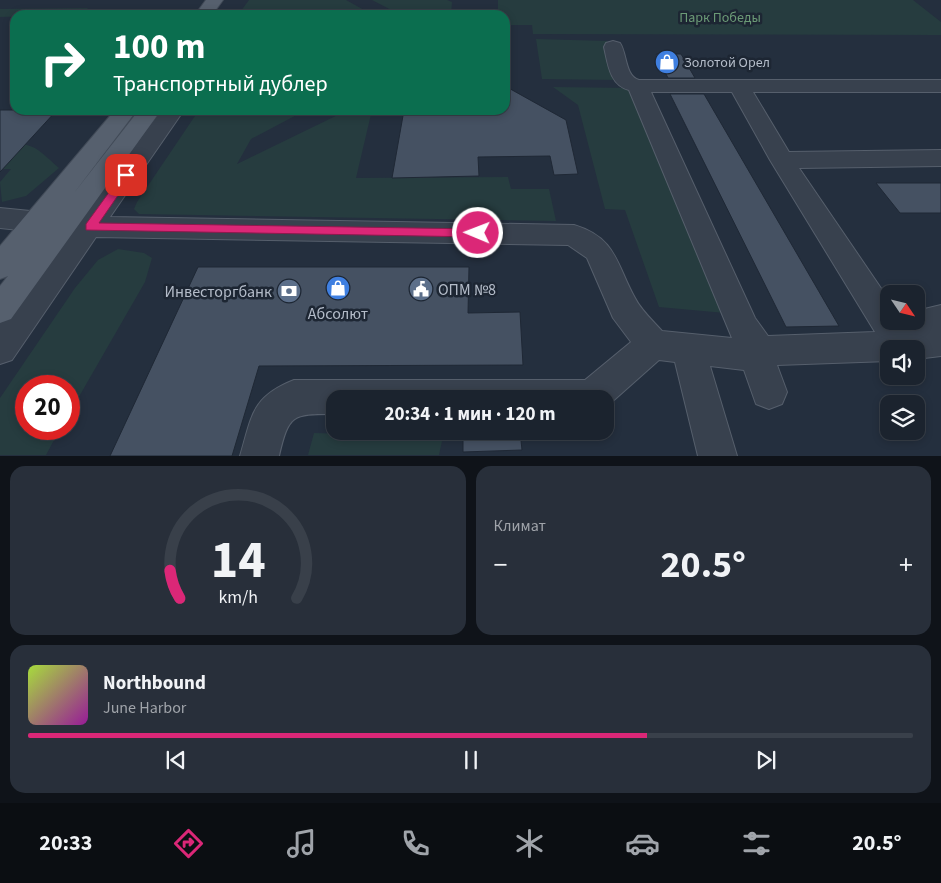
<!DOCTYPE html>
<html lang="ru">
<meta charset="utf-8">
<style>
body{margin:0;font-family:"Source Sans 3",sans-serif;background:#282f3a;color:#f1f3f6;height:100vh;display:flex;flex-direction:column;font-size:19px;white-space:nowrap}
*{box-sizing:border-box;margin:0}
p{font-size:16px;color:#a0a4aa}
.icon{flex:none;width:28px;height:28px;fill:none;stroke:currentColor;stroke-width:2;stroke-linecap:round;stroke-linejoin:round}
.map{position:relative;height:456px;overflow:hidden}
.side{display:flex;flex-direction:column;gap:10px;padding:10px;background:#0f1319;flex:1}
.side>*{flex:none}
.top-card{position:absolute;left:10px;top:10px;width:500px;height:105px;border-radius:15px;box-shadow:0 2px 8px #0003,0 0 0 1px #39404a;background:#0b6e4f;color:#fff;overflow:hidden}
.needle{width:32px;rotate:125deg}
.tools{position:absolute;left:880px;top:285px;display:grid;gap:10px}
.tools a{display:grid;place-items:center;width:45px;height:45px;border-radius:10px;background:#1b232e;box-shadow:0 2px 8px #0003,0 0 0 1px #39404a;font-size:25px}
.speed{position:absolute;left:15px;top:375px;display:flex;gap:10px;font-size:25px;font-weight:700;text-align:center}
.speed>*{display:grid;place-content:center;width:65px;height:65px;border-radius:50%;background:#1b232e;box-shadow:0 2px 8px #0003,0 0 0 1px #39404a;line-height:1}
.speed .limit{border:8px solid #d22;background:#fff;color:#111}
.pin{position:absolute;display:grid;place-items:center;width:42px;height:42px;color:#fff;margin:-21px;border-radius:10px;box-shadow:0 2px 8px #0006}
.me{position:absolute;width:55px;margin:-28px;rotate:271deg;stroke-linejoin:round;filter:drop-shadow(0 0 4px #0008)}
.turn{display:flex;align-items:center;gap:18px;height:105px;padding:0 20px;font-size:22px}
.turn .icon{width:65px;height:65px;stroke-width:2.5}
.turn b{display:block;font-size:35px;line-height:42px}
.big{font-size:38px;font-weight:700;line-height:1.1}
.side .widget{flex:1;display:flex;flex-direction:column;justify-content:center;gap:8px;min-width:0;padding:0 18px;border-radius:15px;background:#282f3a}
.side .dial{align-items:center;gap:0}
.dial svg{height:130px;overflow:visible;fill:none;stroke:#39404a;stroke-width:7;stroke-linecap:round;text-anchor:middle}
.dial text{fill:#f1f3f6;stroke:none}
.song{display:flex;align-items:center;gap:15px}
.cover{width:60px;height:60px;border-radius:8px;background:linear-gradient(135deg,hsl(80 70% 55%),hsl(300 70% 35%))}
.played{height:5px;border-radius:2px;background:linear-gradient(90deg,#db2777 70%,#39404a 70%)}
.keys{display:flex;justify-content:space-around;direction:ltr}
.heat{display:flex;justify-content:space-between;align-items:center;font-size:28px;direction:ltr}
.side .tiles{flex:1;display:grid;gap:10px;grid-template-columns:1fr 1fr}
.widget:last-child{grid-column:span 2}
.trip{position:absolute;left:326px;top:390px;width:288px;height:50px;border-radius:15px;background:#1b232e;box-shadow:0 2px 8px #0003,0 0 0 1px #39404a;font-weight:700;line-height:50px;text-align:center}
.tab-bar{display:flex;height:80px;justify-content:space-around;align-items:center;background:#0b0e12;color:#a0a4aa}
.tab-bar .icon{width:35px;height:35px}
.tab-bar .current{color:#db2777}
.tab-bar b{font-size:22px;color:#f1f3f6}
.map>svg:first-child{display:block}
.green{fill:#263c3f}
.building{fill:#455162;stroke:#1f2835}
.lines{fill:none;stroke-linecap:round;stroke-linejoin:round}
.minor-casing{stroke:#565f6c;stroke-width:2}
.major-casing{stroke:#414a57;stroke-width:2}
.minor{fill:#38414e;fill-rule:evenodd}
.major{fill:#56606e;fill-rule:evenodd}
.route{fill:#db2777;stroke:#8e194d}
.labels{text-anchor:middle;stroke-width:5;stroke-linejoin:round;paint-order:stroke}
.far-park-label{font-size:14px;fill:#6b9a76;stroke:#1d2633}
.far-poi-label{font-size:14px;fill:#b4bcc9;stroke:#1d2633;text-anchor:start}
.poi-label{font-size:16px;fill:#b4bcc9;stroke:#1d2633;text-anchor:start}
</style>
<div class="map">
<svg width="941" height="456" viewBox="0 0 941 456">
<rect width="100%" height="100%" fill="#242f3e"/>
<path class="green" d="M249 0H346L373 15H238Z
M372 0H447L452 2 451 15H401Z
M498 0H913L941 22V35L533 34 532 25H505V15H498Z
M88 8 81 15 0 17V9Z
M536 39 607 41 618 80 542 79Z
M553 87 630 88 725 313 659 307 625 210 605 209 578 105Z
M199 110H306L251 139 237 164 348 110H372L356 178 508 177 511 189H549L556 221 139 214 134 209 137 202Z
M0 143C36 144 33 145 59 168L26 196 2 202 0 182 11 169H0Z
M118 249 144 253 152 258 145 282 69 414V386H26V429H60L46 455H0V398L75 288 98 260Z
M314 433 413 436 442 441 439 455H308Z"/>
<path class="building" d="M656 54H681L695 78H668Z
M505 86 566 120 578 174 554 175 550 156 478 157 479 176 392 178 404 110H505Z
M670 94H704L839 326 786 327Z
M0 110H57L0 172Z
M876 183H941V213H900Z
M198 267H469L468 313 520 312 523 365 259 366 232 456H110Z
M463 431H520L522 450 463 452Z"/>
<g class="lines">
<g class="minor-casing">
<path id="minor" d="M613 41 620 43C627 53 625 76 639 80H941V92H753L789 152 941 150V166L799 168 889 300V321H916V311L941 305V356L916 359V349H889V361L777 365 787 392 782 404 769 409 756 404 744 370 710 366 737 456H698L675 362 659 360 605 408V399H335V414C293 414 289 413 279 456H240C252 416 251 397 294 380H585L631 342 613 318 587 258 568 245 96 237 12 360 0 364V323L67 235 0 228V208L81 216 162 110H184L110 217 574 225C617 238 616 264 635 298 641 310 653 321 662 331L732 338 629 90C610 85 608 65 604 47L606 43ZM651 92H732L770 160 875 332 768 336 755 318Z"/>
</g>
<g class="major-casing">
<path id="major" d="M206 0H223L212 15H195Z
M115 110H137L74 193 139 110H161L11 319 0 323V286L8 276 0 279V246Z"/>
</g>
<use href="#minor" class="minor"/>
<use href="#major" class="major"/>
</g>
<path class="route" d="M126 172 132 175 99 223 478 229 484 233 478 237 86 230V224L123 173Z"/>
<defs>
<g id="shop-disc" transform="scale(1.25)"><circle r="9.5" fill="#3f7fe0" stroke="#1d2633"/><path d="M-5-2.5h2.3a2.7 3.5 0 0 1 5.4 0H5L5.5 6h-11ZM-1.5-2.5h3a1.5 2.3 0 0 0-3 0Z" fill="#fff"/></g>
<g id="civic-disc" transform="scale(1.25)"><circle r="9.5" fill="#5c6f8a" stroke="#1d2633"/><path d="M-.6-6.5H3V-4.5H.6V-3L4-1V1h2V6H-6V1h2V-1L-.6-3ZM-1.2 2.5V6h2.4V2.5Z" fill="#fff"/></g>
<g id="bank-disc" transform="scale(1.25)"><circle r="9.5" fill="#5c6f8a" stroke="#1d2633"/><path d="M-6-4H6V4H-6ZM0-2.3a2.3 2.3 0 1 0 0 4.6a2.3 2.3 0 1 0 0-4.6Z" fill="#fff"/></g>
</defs>
<g fill-rule="evenodd">
<use href="#shop-disc" x="667" y="62"/>
<use href="#shop-disc" x="338" y="288"/>
<use href="#civic-disc" x="421" y="289"/>
<use href="#bank-disc" x="289" y="291"/>
</g>
<g class="labels">
<g class="far-park-label">
<text x="720" y="22">Парк Победы</text>
</g>
<g class="far-poi-label">
<text x="684" y="67">Золотой Орел</text>
</g>
<g class="poi-label">
<text x="438" y="295">ОПМ №8</text>
<text x="272" y="297" text-anchor="end">Инвесторгбанк</text>
<text x="338" y="319" text-anchor="middle">Абсолют</text>
</g>
</g>
</svg>
<div class="tools">
<a><svg class="needle" viewBox="-14 -14 28 28"><path d="M0-13l5 13h-10z" fill="#e53935"/><path d="M0 13l5-13h-10z" fill="#a0a4aa"/></svg></a>
<a><svg class="icon" aria-label="sound" viewBox="0 0 24 24"><path d="M4 9h4l5-4v14l-5-4H4zM17 9q2 3 0 6"/></svg></a>
<a><svg class="icon" aria-label="layers" viewBox="0 0 24 24"><path d="M12 4l9 5-9 5-9-5zM3 14l9 5 9-5"/></svg></a>
</div>
<div class="speed"><div class="limit">20</div></div>
<div class="pin" style="left:126px;top:175px;background:#d93025"><svg class="icon" aria-label="arrive" viewBox="0 0 24 24"><path d="M6 21V4h12l-3 4 3 4H6"/></svg></div>
<svg class="me" style="left:478px;top:233px" viewBox="-20 -20 40 40"><circle r="17" fill="#db2777" stroke="#fff" stroke-width="3"/><path d="M0-11L8 9 0 5-8 9z" fill="#fff"/></svg>
<div class="trip">20:34 · 1 мин · 120 m</div>
<div class="top-card">
<div class="turn"><svg class="icon" aria-label="right" viewBox="0 0 24 24"><path d="M7 20v-9h11M14 6l5 5-5 5"/></svg><div><b>100 m</b>Транспортный дублер</div></div>
</div>
</div>
<section class="side">
<div class="tiles">
<div class="widget dial"><svg viewBox="0 0 100 80">
<path d="M14 69A42 42 0 1 1 86 69"/>
<path d="M14 69A42 42 0 0 1 8 52" stroke="#db2777"/>
<text x="50" y="56" font-size="32" font-weight="700">14</text>
<text x="50" y="72" font-size="11">km/h</text>
</svg></div>
<div class="widget"><p>Климат</p>
<div class="heat"><a>−</a><b class="big">20.5°</b><a>+</a></div>
</div>
<div class="widget">
<div class="song"><i class="cover"></i><div><b>Northbound</b><p>June Harbor</p></div></div>
<div class="played"></div>
<div class="keys"><svg class="icon" aria-label="previous" viewBox="0 0 24 24"><path d="M18 5L8 12l10 7zM5 5v14"/></svg><svg class="icon" aria-label="pause" viewBox="0 0 24 24"><path d="M8 5v14M16 5v14"/></svg><svg class="icon" aria-label="next" viewBox="0 0 24 24"><path d="M6 5l10 7-10 7zM19 5v14"/></svg></div>
</div>
</div>
</section>
<nav class="tab-bar">
<b>20:33</b>
<svg class="icon current" aria-label="directions" viewBox="0 0 24 24"><path d="M12 3l9 9-9 9-9-9zM9 14v-3h6M13 9l2 2-2 2"/></svg>
<svg class="icon" aria-label="music" viewBox="0 0 24 24"><path d="M9 18V5l10-2v13"/><circle cx="6" cy="18" r="3"/><circle cx="16" cy="16" r="3"/></svg>
<svg class="icon" aria-label="phone" viewBox="0 0 24 24"><path d="M5 4h4l2 5-3 2q2 4 5 5l2-3 5 2v4C11 20 4 13 5 4z"/></svg>
<svg class="icon" aria-label="climate" viewBox="0 0 24 24"><path d="M12 3v18M4 7l16 10M4 17L20 7"/></svg>
<svg class="icon" aria-label="car" viewBox="0 0 24 24"><path d="M5 17H2v-5l4-1 3-4h7l3 4 3 1v5h-3M9 17h6M6 11h13"/><circle cx="7" cy="17" r="2"/><circle cx="17" cy="17" r="2"/></svg>
<svg class="icon" aria-label="filters" viewBox="0 0 24 24"><path d="M4 7h16M4 17h16"/><circle cx="9" cy="7" r="2"/><circle cx="15" cy="17" r="2"/></svg>
<b>20.5°</b>
</nav>
